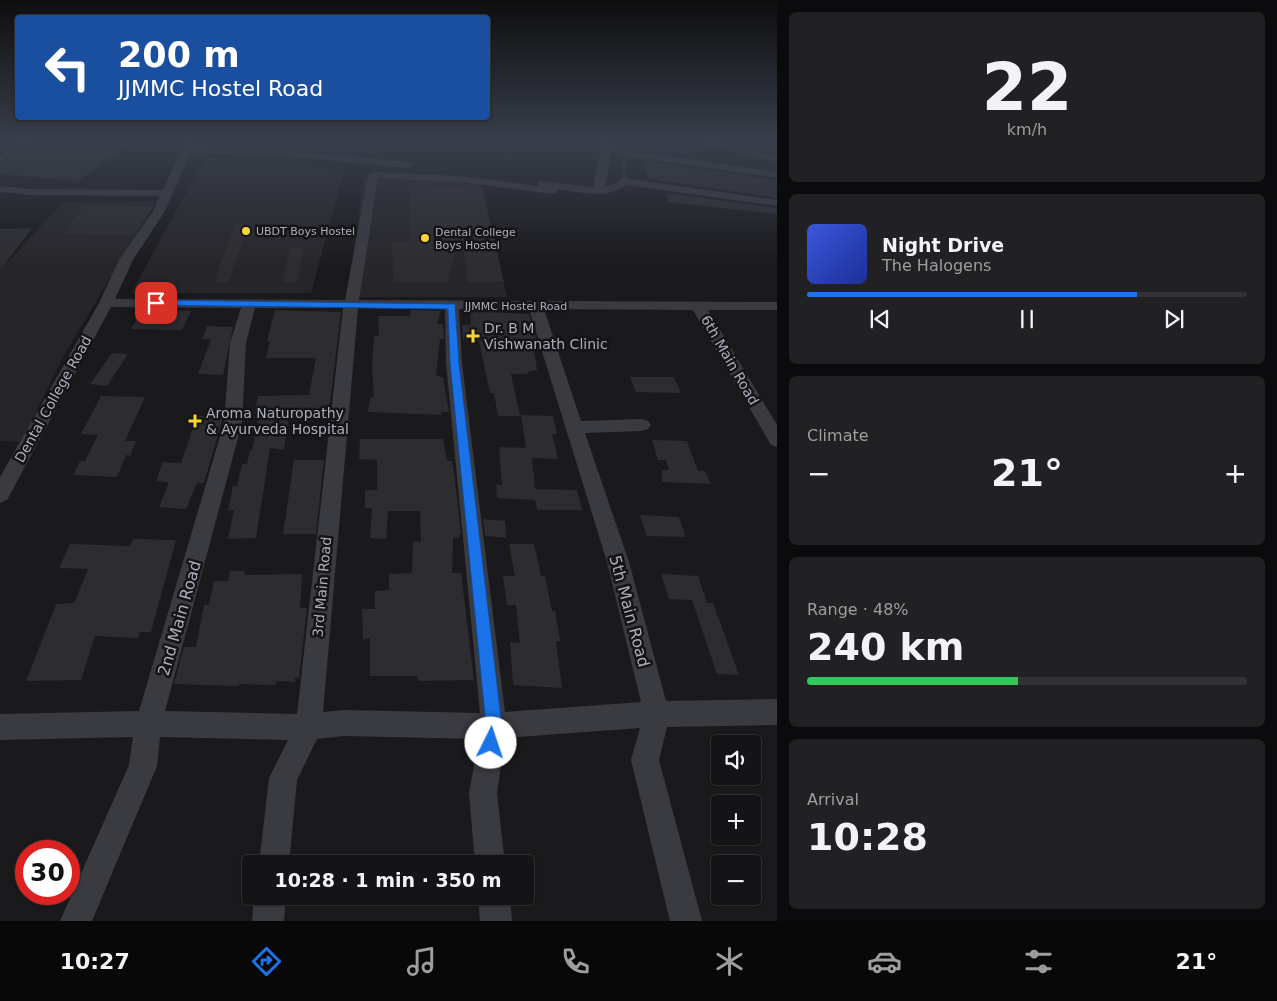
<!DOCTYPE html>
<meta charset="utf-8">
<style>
body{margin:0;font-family:"DejaVu Sans",sans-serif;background:#212022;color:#f1f3f6;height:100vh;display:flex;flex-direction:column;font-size:19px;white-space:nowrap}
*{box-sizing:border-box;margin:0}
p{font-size:16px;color:#9d9ea0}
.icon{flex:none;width:28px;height:28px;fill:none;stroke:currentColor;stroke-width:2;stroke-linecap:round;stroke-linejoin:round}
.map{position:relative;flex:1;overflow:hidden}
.details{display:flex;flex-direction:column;gap:12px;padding:12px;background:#0b0a0c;width:500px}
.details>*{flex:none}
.hud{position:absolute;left:15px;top:15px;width:475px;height:105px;border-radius:5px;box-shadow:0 1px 4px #0004,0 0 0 1px #333234;background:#1a4fa0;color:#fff;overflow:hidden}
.controls{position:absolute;left:711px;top:735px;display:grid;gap:10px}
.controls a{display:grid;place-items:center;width:50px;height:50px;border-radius:5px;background:#141315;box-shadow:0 1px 4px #0004,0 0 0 1px #333234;font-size:25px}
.speed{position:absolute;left:15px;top:840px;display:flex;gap:10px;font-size:25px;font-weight:700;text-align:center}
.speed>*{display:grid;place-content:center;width:65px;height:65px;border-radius:50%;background:#141315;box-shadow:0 1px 4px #0004,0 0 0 1px #333234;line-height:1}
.speed .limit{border:8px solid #d22;background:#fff;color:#111}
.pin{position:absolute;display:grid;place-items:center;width:42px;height:42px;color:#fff;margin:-21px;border-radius:10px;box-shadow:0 2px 8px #0006}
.me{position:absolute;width:55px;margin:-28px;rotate:4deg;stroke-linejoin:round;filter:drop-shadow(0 0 4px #0008)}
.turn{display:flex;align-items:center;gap:18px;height:105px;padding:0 20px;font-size:22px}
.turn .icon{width:65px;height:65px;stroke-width:2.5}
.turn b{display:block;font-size:35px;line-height:42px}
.big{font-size:38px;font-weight:700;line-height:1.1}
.details .tile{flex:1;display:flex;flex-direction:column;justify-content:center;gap:8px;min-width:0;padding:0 18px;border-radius:8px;background:#212022}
.details .dial{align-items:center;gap:0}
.dial b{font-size:65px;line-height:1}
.song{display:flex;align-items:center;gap:15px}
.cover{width:60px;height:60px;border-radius:8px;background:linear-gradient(135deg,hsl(230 70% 55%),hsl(230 70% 35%))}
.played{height:5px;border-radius:2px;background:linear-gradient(90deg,#1a73e8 75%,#333234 75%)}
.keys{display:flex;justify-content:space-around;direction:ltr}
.heat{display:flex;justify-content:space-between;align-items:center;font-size:28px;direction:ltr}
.charge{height:8px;border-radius:4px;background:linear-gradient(90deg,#34c759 48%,#333234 0)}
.trip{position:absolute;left:242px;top:855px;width:292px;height:50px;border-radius:5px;background:#141315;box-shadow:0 1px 4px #0004,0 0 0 1px #333234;font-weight:700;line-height:50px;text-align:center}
.menu{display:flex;height:80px;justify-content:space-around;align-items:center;background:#080808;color:#9d9ea0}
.menu .icon{width:35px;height:35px}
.menu .active{color:#1a73e8}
.menu b{font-size:22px;color:#f1f3f6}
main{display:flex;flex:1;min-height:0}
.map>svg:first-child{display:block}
.built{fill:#262529}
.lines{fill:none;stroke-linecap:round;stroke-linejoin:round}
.stream{stroke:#2e3640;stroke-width:3}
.building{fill:#2d2c30}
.minor{fill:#3a3a41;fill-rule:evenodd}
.route{fill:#1a73e8;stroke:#114b97}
.poi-dot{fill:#f7d536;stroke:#151417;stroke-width:2}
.labels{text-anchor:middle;stroke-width:5;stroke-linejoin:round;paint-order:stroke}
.far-poi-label{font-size:11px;fill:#abaebb;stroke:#151417;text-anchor:start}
.far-street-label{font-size:11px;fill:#abaebb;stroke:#151417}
.poi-label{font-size:14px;fill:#abaebb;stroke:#151417;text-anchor:start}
.street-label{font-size:14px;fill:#abaebb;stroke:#151417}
.near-street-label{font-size:16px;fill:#abaebb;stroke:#151417}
</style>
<main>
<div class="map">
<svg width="777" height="921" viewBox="0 0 777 921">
<rect width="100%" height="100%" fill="#1a191c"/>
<path class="built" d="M204 142H290L284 150Z
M206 157 344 170 311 293H131Z
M363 177 479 179 507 297H350Z
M156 202 64 355 21 442 0 441V263H7L62 203Z"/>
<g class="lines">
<path class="stream" d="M624 181 625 142"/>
</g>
<path class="building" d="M32 142H132L79 181 0 174V164Z
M645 161 777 180V198L649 179 648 176 645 175Z
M409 183H427V188H465L464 184 482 187 504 282H467L461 225 448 282H393L392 242 409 241 410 238Z
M667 193 777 208V214L668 202Z
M84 206 153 207 134 235 63 234Z
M236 222 248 226 229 282H214Z
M32 228 0 271V229Z
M290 248H304L297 282H282Z
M142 310 191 311 182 330 131 329Z
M275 310 341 312 329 411 290 410 284 450 270 448 256 538 228 539 234 510H228L233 486H237L242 464H247L250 450H252L260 414H254L258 396 309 395 316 358H266L270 341H267Z
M411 310 441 311 437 324H443L444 339H440L436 376 443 377 449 412H441V415L368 412 370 397 374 398 372 366 374 336H379L378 316H410Z
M470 311 529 314 537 341H533L537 370 527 372 528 374H511L520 416H498L494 393H490L479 341 463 339 462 325H471Z
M207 326 233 327 223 375 198 374 211 339H202Z
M112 353 128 354 107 386 90 384Z
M630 377H674L681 393 636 392Z
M101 396 145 397 125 441H136L130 456 126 455 117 477 73 475 80 461H85L98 435 81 434Z
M521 415 553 416 557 434H552L558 459 532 458 535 489 577 490 582 510H537L535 500 497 498 496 485H502L499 447 526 448Z
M197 416 223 417 204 483H197L186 509 159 507 169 482 156 481 163 462 181 463Z
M360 439H443L447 461H452L455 480 461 534H459V538H453L452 573H461L474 680 418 681 417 676H370V638L363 639 362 609H375V591L389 590V574L412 573 413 541 421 542 420 511H388L386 539 370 538 372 508H365V490H377V460L359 459Z
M652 440 687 441 698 471H705L711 484 662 482V470H669L666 460H658Z
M294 460H324L316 534H283Z
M640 515 679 517 686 537 647 536Z
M483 519 505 521 506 538 485 536Z
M133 539 176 540 151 632H140L138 638 95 636 81 680 26 681 56 604 74 603 88 569 59 568 70 544 130 546Z
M509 544H534L541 576H545L552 611H555L560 641H556L562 688 513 685 510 642 520 643 516 605H507L503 576H515Z
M230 571H245L244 575 302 574 300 608H307L299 678H295V682L276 681V685L239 684V686L174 684 184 647H196L204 605H209L214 581H228Z
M661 574 698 576 707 603H713L739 675 717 674 692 600 669 599Z"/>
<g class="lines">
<path class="minor" d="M19 142H30L0 162V154Z
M182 142H192L193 146 295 151 408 162 413 165 408 168 295 157 191 152 165 211 133 260 115 299 345 300 368 175 373 172 460 176 538 186V182L542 181 593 187 602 142H612V148L777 172V178L611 154 605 186 613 184 624 178 777 200V206L626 185C608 200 579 192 557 189V193L553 194 460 182 378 178 359 300 777 302V310H708L777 425V447L771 445 693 310 544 309 581 421 642 419 648 421 651 425 648 429 642 431 585 433 629 562 666 701 777 699V725L667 727 659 760 702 921H670L631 760 640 728 505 738 497 793 505 864H475L469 793 479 739 344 736 317 739 297 780 289 864H259L269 778 288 740 160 737 157 766 92 921H60L129 765 133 737 0 740V714L139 711 224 423 230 343 241 308 111 307 7 500 0 503V477L99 303 119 260 153 211 160 196 31 195 0 192V186L31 189 163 190 184 145ZM255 308H343L297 714 165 711 242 423 246 343ZM358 308 445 309 446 363 480 713 344 710 323 712ZM459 309H529L607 562 641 702 505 712 462 363Z
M695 142H713L777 156V162Z
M254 896H286L284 921H252Z
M478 896H510L512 921H480Z"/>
</g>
<linearGradient id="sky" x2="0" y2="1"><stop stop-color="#0e0e0f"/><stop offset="0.52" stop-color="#383e4b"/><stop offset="1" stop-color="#383e4b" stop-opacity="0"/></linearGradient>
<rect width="777" height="271" fill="url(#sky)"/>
<path class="route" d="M156 300 455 304 459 363 502 726 497 748 491 751 486 748 483 743 486 726 450 363 448 309 153 305V301Z"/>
<g class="poi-dot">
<circle cx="246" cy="231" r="5"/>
<circle cx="425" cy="238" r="5"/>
<path d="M470.5 328.5h5v5h5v5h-5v5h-5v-5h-5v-5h5z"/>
<path d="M192.5 413.5h5v5h5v5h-5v5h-5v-5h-5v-5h5z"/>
</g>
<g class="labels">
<g class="far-poi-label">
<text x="256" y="235">UBDT Boys Hostel</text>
<text x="435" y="236">Dental College<tspan x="435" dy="13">Boys Hostel</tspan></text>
</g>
<g class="far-street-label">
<text x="516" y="310">JJMMC Hostel Road</text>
</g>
<g class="poi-label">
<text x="484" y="333">Dr. B M<tspan x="484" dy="16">Vishwanath Clinic</tspan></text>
<text x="206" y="418">Aroma Naturopathy<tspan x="206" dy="16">&amp; Ayurveda Hospital</tspan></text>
</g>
<g class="street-label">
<text transform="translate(730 360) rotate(60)" y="5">6th Main Road</text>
<text transform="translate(53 399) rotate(-61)" y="5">Dental College Road</text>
<text transform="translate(322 587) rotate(-85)" y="5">3rd Main Road</text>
</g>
<g class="near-street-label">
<text transform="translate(630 611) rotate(75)" y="6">5th Main Road</text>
<text transform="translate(179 618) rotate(-74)" y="6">2nd Main Road</text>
</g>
</g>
</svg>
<div class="controls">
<a><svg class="icon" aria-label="sound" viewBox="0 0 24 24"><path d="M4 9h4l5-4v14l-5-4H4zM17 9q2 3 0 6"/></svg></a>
<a>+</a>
<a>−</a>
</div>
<div class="speed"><div class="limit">30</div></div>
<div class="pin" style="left:156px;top:303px;background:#d93025"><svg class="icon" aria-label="arrive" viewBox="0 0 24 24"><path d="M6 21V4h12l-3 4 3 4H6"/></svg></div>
<svg class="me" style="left:491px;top:743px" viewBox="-20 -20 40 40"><circle r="19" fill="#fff"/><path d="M0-13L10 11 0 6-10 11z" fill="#1a73e8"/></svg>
<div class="trip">10:28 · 1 min · 350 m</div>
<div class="hud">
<div class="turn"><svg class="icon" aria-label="left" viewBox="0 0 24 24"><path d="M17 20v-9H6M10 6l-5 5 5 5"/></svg><div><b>200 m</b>JJMMC Hostel Road</div></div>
</div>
</div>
<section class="details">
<div class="tile dial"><b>22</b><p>km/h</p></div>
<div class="tile">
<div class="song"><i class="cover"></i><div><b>Night Drive</b><p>The Halogens</p></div></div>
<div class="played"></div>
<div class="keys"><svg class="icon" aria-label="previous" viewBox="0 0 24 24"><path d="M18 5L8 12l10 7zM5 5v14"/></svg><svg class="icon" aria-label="pause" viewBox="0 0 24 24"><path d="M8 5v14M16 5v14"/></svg><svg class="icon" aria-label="next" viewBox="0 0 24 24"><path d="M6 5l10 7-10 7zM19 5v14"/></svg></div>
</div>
<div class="tile"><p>Climate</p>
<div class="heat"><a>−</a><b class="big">21°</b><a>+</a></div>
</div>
<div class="tile"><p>Range · 48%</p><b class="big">240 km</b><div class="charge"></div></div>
<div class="tile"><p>Arrival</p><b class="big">10:28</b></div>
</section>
</main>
<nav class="menu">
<b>10:27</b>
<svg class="icon active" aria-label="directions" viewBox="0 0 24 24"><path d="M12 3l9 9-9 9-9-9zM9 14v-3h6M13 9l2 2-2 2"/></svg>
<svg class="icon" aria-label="music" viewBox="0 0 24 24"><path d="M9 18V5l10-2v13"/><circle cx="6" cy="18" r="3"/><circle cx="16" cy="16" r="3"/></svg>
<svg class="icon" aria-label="phone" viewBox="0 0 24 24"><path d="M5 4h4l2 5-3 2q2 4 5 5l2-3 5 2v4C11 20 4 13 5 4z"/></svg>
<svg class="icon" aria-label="climate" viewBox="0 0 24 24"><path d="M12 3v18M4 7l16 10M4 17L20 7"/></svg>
<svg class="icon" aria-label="car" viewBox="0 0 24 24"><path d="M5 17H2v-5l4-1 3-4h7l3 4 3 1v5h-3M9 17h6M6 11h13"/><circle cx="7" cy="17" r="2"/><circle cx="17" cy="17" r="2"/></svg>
<svg class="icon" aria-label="filters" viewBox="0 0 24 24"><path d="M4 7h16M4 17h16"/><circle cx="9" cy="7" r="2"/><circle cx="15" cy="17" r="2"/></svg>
<b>21°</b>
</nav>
